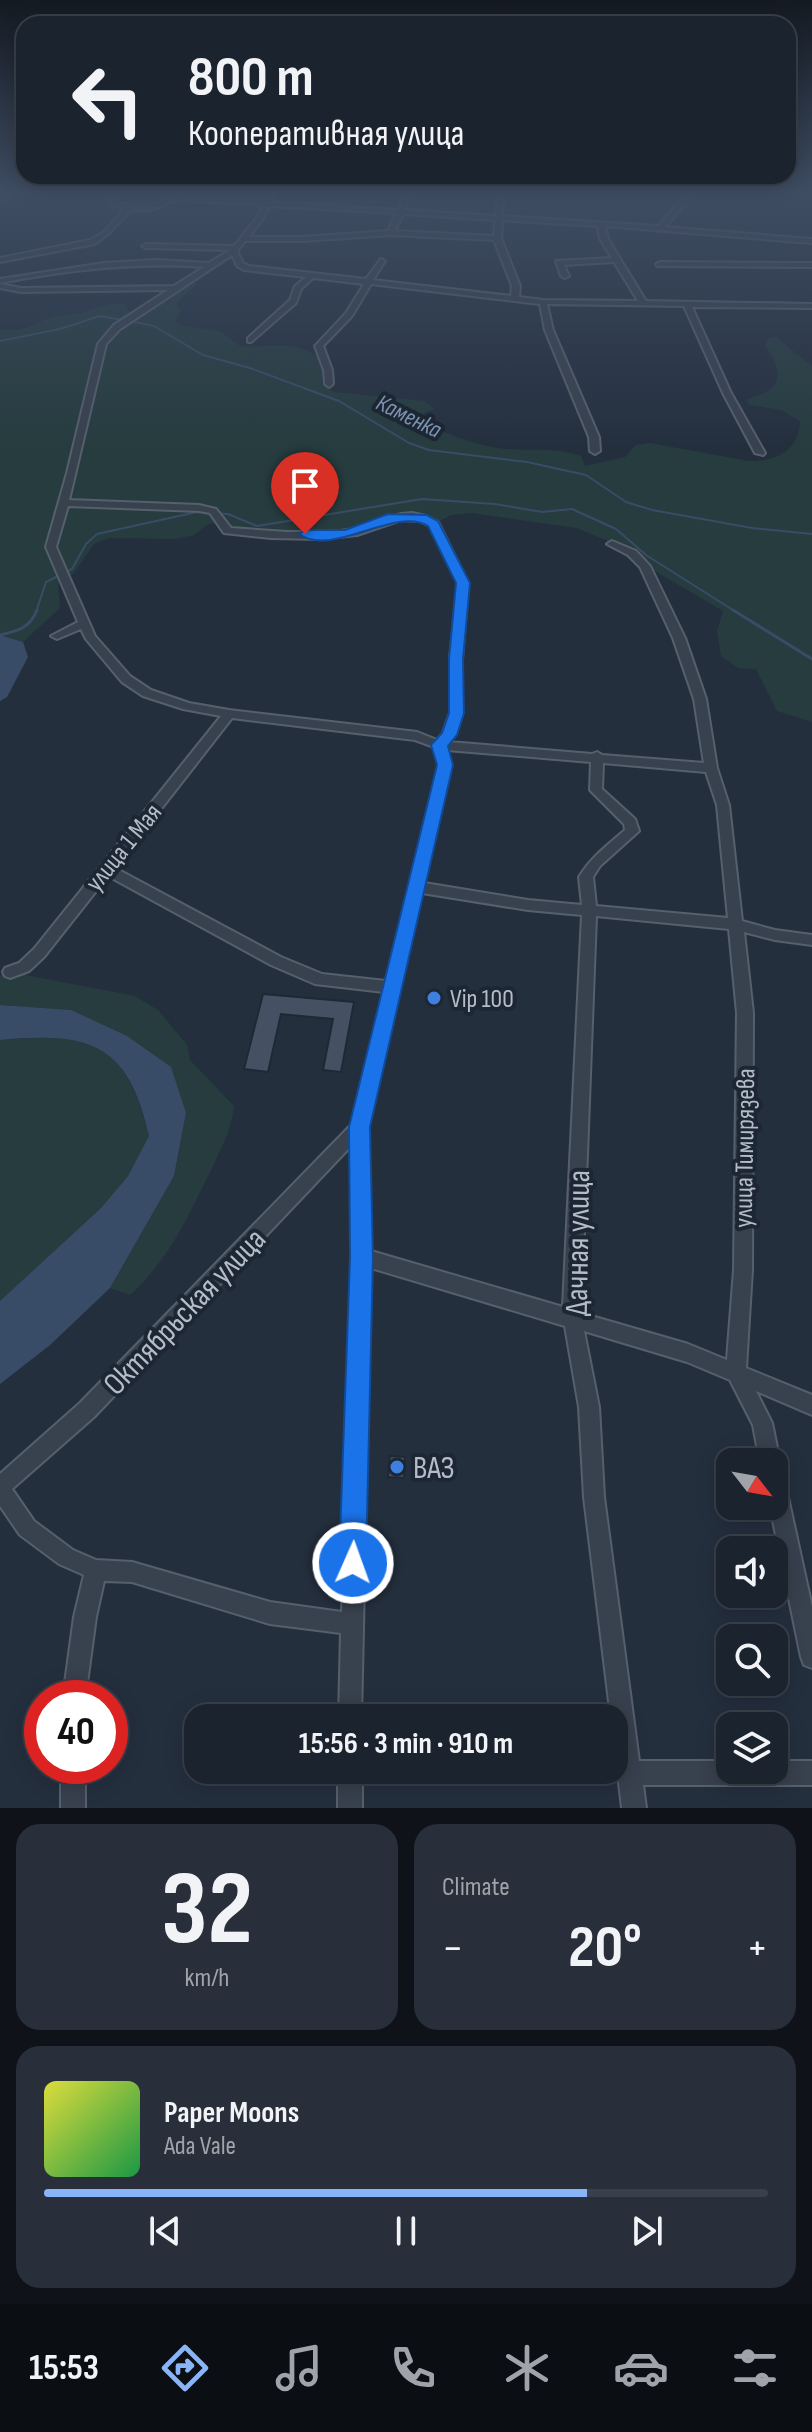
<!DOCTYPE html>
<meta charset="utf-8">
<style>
body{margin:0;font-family:"Sofia Sans Condensed",sans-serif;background:#282f3a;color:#f1f3f6;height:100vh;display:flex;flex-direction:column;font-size:30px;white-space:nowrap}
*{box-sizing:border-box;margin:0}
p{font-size:26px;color:#a0a4aa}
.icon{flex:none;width:44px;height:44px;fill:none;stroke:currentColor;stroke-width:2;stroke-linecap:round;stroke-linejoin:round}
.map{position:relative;height:1808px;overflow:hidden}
.panel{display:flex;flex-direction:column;gap:16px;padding:16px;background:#0f1319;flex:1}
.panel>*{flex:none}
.hud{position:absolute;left:16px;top:16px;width:780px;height:168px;border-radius:24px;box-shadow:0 4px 20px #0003,0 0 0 2px #39404a;background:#1b232e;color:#f1f3f6;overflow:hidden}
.needle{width:52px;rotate:121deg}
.tools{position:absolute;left:716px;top:1448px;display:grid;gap:16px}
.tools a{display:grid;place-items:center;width:72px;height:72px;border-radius:16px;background:#1b232e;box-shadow:0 4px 20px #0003,0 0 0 2px #39404a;font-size:40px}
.speed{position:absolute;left:24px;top:1680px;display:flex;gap:16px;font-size:40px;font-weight:700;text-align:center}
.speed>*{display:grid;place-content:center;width:104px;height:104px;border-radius:50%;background:#1b232e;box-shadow:0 4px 20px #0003,0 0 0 2px #39404a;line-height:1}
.speed .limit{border:12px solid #d22;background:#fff;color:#111}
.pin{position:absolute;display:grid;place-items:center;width:68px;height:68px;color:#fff;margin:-82px -34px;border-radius:50% 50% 50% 0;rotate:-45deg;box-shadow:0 0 8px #0007}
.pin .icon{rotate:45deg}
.me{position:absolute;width:88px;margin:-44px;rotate:2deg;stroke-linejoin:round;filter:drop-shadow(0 0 6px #0008)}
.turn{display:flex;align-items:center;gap:28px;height:168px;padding:0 40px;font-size:36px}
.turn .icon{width:104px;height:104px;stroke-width:2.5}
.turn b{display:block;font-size:56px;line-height:68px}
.big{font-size:60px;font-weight:700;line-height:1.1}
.panel .widget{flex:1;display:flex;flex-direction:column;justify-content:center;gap:12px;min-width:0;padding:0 28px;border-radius:24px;background:#282f3a}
.panel .dial{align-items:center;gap:0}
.dial b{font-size:104px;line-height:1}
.song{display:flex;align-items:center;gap:24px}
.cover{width:96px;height:96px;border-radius:12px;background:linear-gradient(135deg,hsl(60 70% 55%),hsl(140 70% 35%))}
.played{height:8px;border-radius:4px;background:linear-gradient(90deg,#8ab4f8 75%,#39404a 75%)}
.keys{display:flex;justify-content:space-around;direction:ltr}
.heat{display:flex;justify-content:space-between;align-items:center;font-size:44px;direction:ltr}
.panel .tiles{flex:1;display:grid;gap:16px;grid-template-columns:1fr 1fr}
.widget:last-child{grid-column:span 2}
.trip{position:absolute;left:184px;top:1704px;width:444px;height:80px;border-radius:24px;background:#1b232e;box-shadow:0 4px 20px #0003,0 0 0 2px #39404a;font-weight:700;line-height:80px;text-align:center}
.tabs{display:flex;height:128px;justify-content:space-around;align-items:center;background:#0b0e12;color:#a0a4aa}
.tabs .icon{width:56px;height:56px}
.tabs .current{color:#8ab4f8}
.tabs b{font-size:36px;color:#f1f3f6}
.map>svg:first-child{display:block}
.green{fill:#263c3f}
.water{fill:#394c67}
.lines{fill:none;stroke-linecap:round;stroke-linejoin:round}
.stream-far1{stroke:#394c67;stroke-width:2}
.stream{stroke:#394c67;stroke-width:3}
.building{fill:#455162;stroke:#1f2835;stroke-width:2}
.minor-casing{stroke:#565f6c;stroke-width:4}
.minor{fill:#38414e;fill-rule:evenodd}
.route{fill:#1a73e8;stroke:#114b97;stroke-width:2}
.shop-dot{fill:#3f7fe0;stroke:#1d2633;stroke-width:3}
.labels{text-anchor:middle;stroke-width:8;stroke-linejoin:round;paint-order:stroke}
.far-water-label{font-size:24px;font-style:italic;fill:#7c92b1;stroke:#1d2633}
.street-label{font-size:26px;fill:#b4bcc9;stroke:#1d2633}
.poi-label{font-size:26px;fill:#b4bcc9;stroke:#1d2633;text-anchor:start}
.near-street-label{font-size:32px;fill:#b4bcc9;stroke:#1d2633}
.near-poi-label{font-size:32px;fill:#b4bcc9;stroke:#1d2633;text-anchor:start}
</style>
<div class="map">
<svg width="812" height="1808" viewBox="0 0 812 1808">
<rect width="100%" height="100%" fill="#242f3e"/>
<path class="green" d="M111 193 178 194 176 198C151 207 135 210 110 201Z
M192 282 197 284 176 303 181 311 175 321 180 325 221 332 240 346C270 349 304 337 324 364L322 384 334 392 425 401 435 409 414 417C440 432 478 447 508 449 533 451 557 447 581 456L585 466 625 457 636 445 650 443 749 461C776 462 799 450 800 421L781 410 749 405 747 401C753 396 759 396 766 392 787 380 775 361 765 345L769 338 776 337 812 366V722L777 711 756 669 738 668 721 656 717 631 723 611 653 570 640 554 576 528 472 513 451 515 434 524 413 516 346 534 228 531 229 522 223 519 207 525 194 535 175 539 109 538 94 544 74 573 58 584 60 608 23 642 0 635V329C30 333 28 324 53 317 63 314 74 315 84 312 100 308 108 302 125 304L131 316 136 318 183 284Z
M10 972 135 996 158 1010 187 1045 190 1060 234 1106C231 1131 222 1147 211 1170 189 1215 169 1260 130 1295L110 1288 174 1176 186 1113 71 1010 0 1005V975Z
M52 1037C64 1039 80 1038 90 1043 126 1057 141 1103 149 1137L128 1176 101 1208 0 1301V1040Z"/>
<path class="water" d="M0 635 23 642 28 657 7 697 0 701Z
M0 1005 71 1010 127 1036 171 1067 186 1113 174 1176 110 1288 50 1345 0 1384V1301L101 1208 128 1176 149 1136C128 1042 89 1032 0 1040Z"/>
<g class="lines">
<path class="stream-far1" d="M130 321 154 326 203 355 250 368 339 401 409 443 429 450 527 462 586 475 626 502 652 510 752 528 812 534
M0 341 60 329 100 316 123 320
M36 612 46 582 72 569 86 544 97 534 197 512 228 514 257 526 422 499 495 504 542 512 572 509 616 529 646 555 736 612"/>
<path class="stream" d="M733 610 812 659
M0 635C18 631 30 628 37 610"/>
</g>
<path class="building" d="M263 994 354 1002 341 1072 323 1070 333 1019 281 1014 268 1072 244 1069Z
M390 1456 405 1457 404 1478 388 1477Z"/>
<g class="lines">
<g class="minor-casing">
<path id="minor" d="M5 193H13L0 203V198Z
M107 193H113L111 197 116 202 132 207 151 206 176 196 265 201 268 193H275L271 202 398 210 405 193H411L404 210 496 216 498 193H504L502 216 658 226 688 193H695L665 227 812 239V243L605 226 608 239 646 301 812 304V308L692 307 731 393 765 453 763 455 755 453 723 393 684 306 547 304 553 330 599 437 600 451 595 454 590 451 589 437 545 330 540 304 371 284 352 316 323 346 332 370 333 384 329 387 325 384 324 370 315 346 346 313 364 284 313 278 301 289 296 303 251 342H248V338L290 300 295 286 306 277 244 270 237 266 232 255 120 329 106 344 69 500 199 505 216 509 231 528 287 532H334L354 529 401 514 412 513 426 516 438 522 468 583 462 659V713L455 735 449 742 592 754 597 752 602 755 704 763 694 699 673 638 640 567 628 555 607 544 612 541 636 551 650 566 685 638 706 699 717 768 729 805 742 921 775 930 812 935V945L775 940 744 932 753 1013 752 1270 746 1368 812 1395V1415L756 1391 772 1423 780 1462 776 1470 781 1472 784 1479 812 1607V1668L804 1665 801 1657 770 1506H774V1462H760L753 1425 730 1380 687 1362 584 1331 599 1407 604 1497 639 1761H730V1770H774V1761H812V1785H643L646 1808H622L614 1741V1718H611L584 1497 579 1407 565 1326 371 1268 361 1718H339L341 1633 270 1624 132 1582 104 1581 96 1617 85 1698H63L74 1617 84 1575 59 1564 20 1535 0 1506V1474L80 1403 352 1124 384 992 315 984 271 965 108 876 44 957 29 971 10 978 5 976 3 972 5 968 19 963 34 949 221 716 183 709 143 696 122 682 86 639 81 629 57 639 51 636 78 622 46 547 67 473 98 344 114 325 168 290 21 292 0 288V284L21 288 174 286 204 267C135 262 68 270 0 283V279L104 263 156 260 209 263 230 250 146 248 142 246 146 244 234 246 256 219 263 205 177 200 151 210 130 211 108 234 95 244 0 262V258L90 240 104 232 124 209 112 204 105 197ZM269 206 396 213 388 231 302 237H249L262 220ZM403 214 495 220 494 236 395 231ZM502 220 598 226 600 239 612 258 556 261 561 276 565 278 569 276 564 265 614 262 638 301 543 300 519 297 520 286 501 238ZM391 235 494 240 512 286 511 296 373 280 385 261 381 259 366 279 249 266 243 263 237 251 245 241H302ZM68 506 199 511 210 513 224 533 271 538 320 539 357 535 401 520 420 521 430 526 458 583 450 659V713L443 733 437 740 417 732 229 710 189 703 151 690 130 676 95 636 56 547ZM232 718 415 740 434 747 439 765 386 981 322 974 281 957 115 868ZM447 750 591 762 590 790 624 824 625 830C608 845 591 857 579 877L582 905 528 900 424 883 451 765ZM603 763 706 772 717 805 728 918 596 906 593 877 600 866 639 831 635 819 602 789ZM422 893 528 910 582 915 563 1307 371 1251 367 1127ZM596 916 729 929 737 1013 734 1270 727 1360 688 1344 581 1313ZM351 1146 353 1257 342 1612 270 1602 132 1562 96 1560 73 1550 34 1521 12 1489 94 1417Z
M660 262 812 263V267L657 266 656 264Z
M61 1766H85V1808H61Z
M338 1770H362V1808H338Z"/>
</g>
<use href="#minor" class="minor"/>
</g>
<linearGradient id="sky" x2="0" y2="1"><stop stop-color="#141a22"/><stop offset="0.43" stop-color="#3f4d63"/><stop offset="1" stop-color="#3f4d63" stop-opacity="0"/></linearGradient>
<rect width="812" height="447" fill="url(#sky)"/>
<path class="route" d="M388 514 427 515 438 521 470 583 463 659 464 713 457 735 448 746 453 765 370 1127 373 1257 366 1563 362 1572 353 1576 343 1572 339 1563 350 1257 349 1127 437 765 431 745 442 733 449 713V659L456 583 428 526C395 506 332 558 299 534L305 530H345Z"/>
<g class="shop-dot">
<circle cx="434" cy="998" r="8"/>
<circle cx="397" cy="1467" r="8"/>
</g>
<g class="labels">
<g class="far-water-label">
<text transform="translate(409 416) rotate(26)" y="8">Каменка</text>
</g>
<g class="street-label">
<text transform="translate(123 847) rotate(-51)" y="9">улица 1 Мая</text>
<text transform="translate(744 1148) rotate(-89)" y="9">улица Тимирязева</text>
</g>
<g class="poi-label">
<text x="450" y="1007">Vip 100</text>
</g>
<g class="near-street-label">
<text transform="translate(577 1243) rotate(-89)" y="11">Дачная улица</text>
<text transform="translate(184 1311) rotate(-46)" y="11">Октябрьская улица</text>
</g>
<g class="near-poi-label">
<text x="413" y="1478">ВАЗ</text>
</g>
</g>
</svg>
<div class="tools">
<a><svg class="needle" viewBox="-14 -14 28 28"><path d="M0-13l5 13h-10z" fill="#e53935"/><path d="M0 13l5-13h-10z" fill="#a0a4aa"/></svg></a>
<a><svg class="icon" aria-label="sound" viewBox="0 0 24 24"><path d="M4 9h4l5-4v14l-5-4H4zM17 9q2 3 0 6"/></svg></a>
<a><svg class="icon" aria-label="search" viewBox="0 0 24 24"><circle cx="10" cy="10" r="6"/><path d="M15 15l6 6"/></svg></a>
<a><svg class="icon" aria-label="layers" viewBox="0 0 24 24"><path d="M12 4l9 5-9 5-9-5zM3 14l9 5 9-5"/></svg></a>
</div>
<div class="speed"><div class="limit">40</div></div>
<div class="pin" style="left:305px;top:534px;background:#d93025"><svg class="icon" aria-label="arrive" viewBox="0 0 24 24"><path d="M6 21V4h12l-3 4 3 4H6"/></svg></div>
<svg class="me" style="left:353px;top:1563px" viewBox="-20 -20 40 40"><circle r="17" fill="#1a73e8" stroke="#fff" stroke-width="3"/><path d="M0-11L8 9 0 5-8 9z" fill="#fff"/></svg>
<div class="trip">15:56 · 3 min · 910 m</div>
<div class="hud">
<div class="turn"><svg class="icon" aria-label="left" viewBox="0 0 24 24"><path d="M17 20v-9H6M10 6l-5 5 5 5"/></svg><div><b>800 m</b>Кооперативная улица</div></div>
</div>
</div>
<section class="panel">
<div class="tiles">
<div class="widget dial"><b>32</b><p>km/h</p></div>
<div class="widget"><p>Climate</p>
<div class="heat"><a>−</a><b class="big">20°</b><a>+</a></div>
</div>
<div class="widget">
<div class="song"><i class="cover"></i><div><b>Paper Moons</b><p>Ada Vale</p></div></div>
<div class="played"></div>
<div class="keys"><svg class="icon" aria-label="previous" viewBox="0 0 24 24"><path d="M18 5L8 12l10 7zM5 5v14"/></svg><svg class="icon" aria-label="pause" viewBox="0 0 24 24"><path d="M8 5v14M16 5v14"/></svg><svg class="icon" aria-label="next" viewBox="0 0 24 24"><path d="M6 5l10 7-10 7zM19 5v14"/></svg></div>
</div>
</div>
</section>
<nav class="tabs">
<b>15:53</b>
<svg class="icon current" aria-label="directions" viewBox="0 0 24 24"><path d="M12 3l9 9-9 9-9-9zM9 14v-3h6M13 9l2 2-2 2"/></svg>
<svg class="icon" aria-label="music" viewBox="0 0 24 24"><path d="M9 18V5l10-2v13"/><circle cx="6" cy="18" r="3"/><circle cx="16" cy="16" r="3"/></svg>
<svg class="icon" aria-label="phone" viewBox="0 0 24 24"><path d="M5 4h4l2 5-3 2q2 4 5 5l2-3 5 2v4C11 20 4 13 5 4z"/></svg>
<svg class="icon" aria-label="climate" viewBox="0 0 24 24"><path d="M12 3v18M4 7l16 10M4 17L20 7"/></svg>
<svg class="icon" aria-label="car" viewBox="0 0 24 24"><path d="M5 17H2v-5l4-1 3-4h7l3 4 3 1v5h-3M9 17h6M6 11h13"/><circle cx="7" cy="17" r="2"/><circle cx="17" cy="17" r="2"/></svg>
<svg class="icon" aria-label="filters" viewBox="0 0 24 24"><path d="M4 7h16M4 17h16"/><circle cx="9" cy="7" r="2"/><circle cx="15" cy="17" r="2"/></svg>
</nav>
